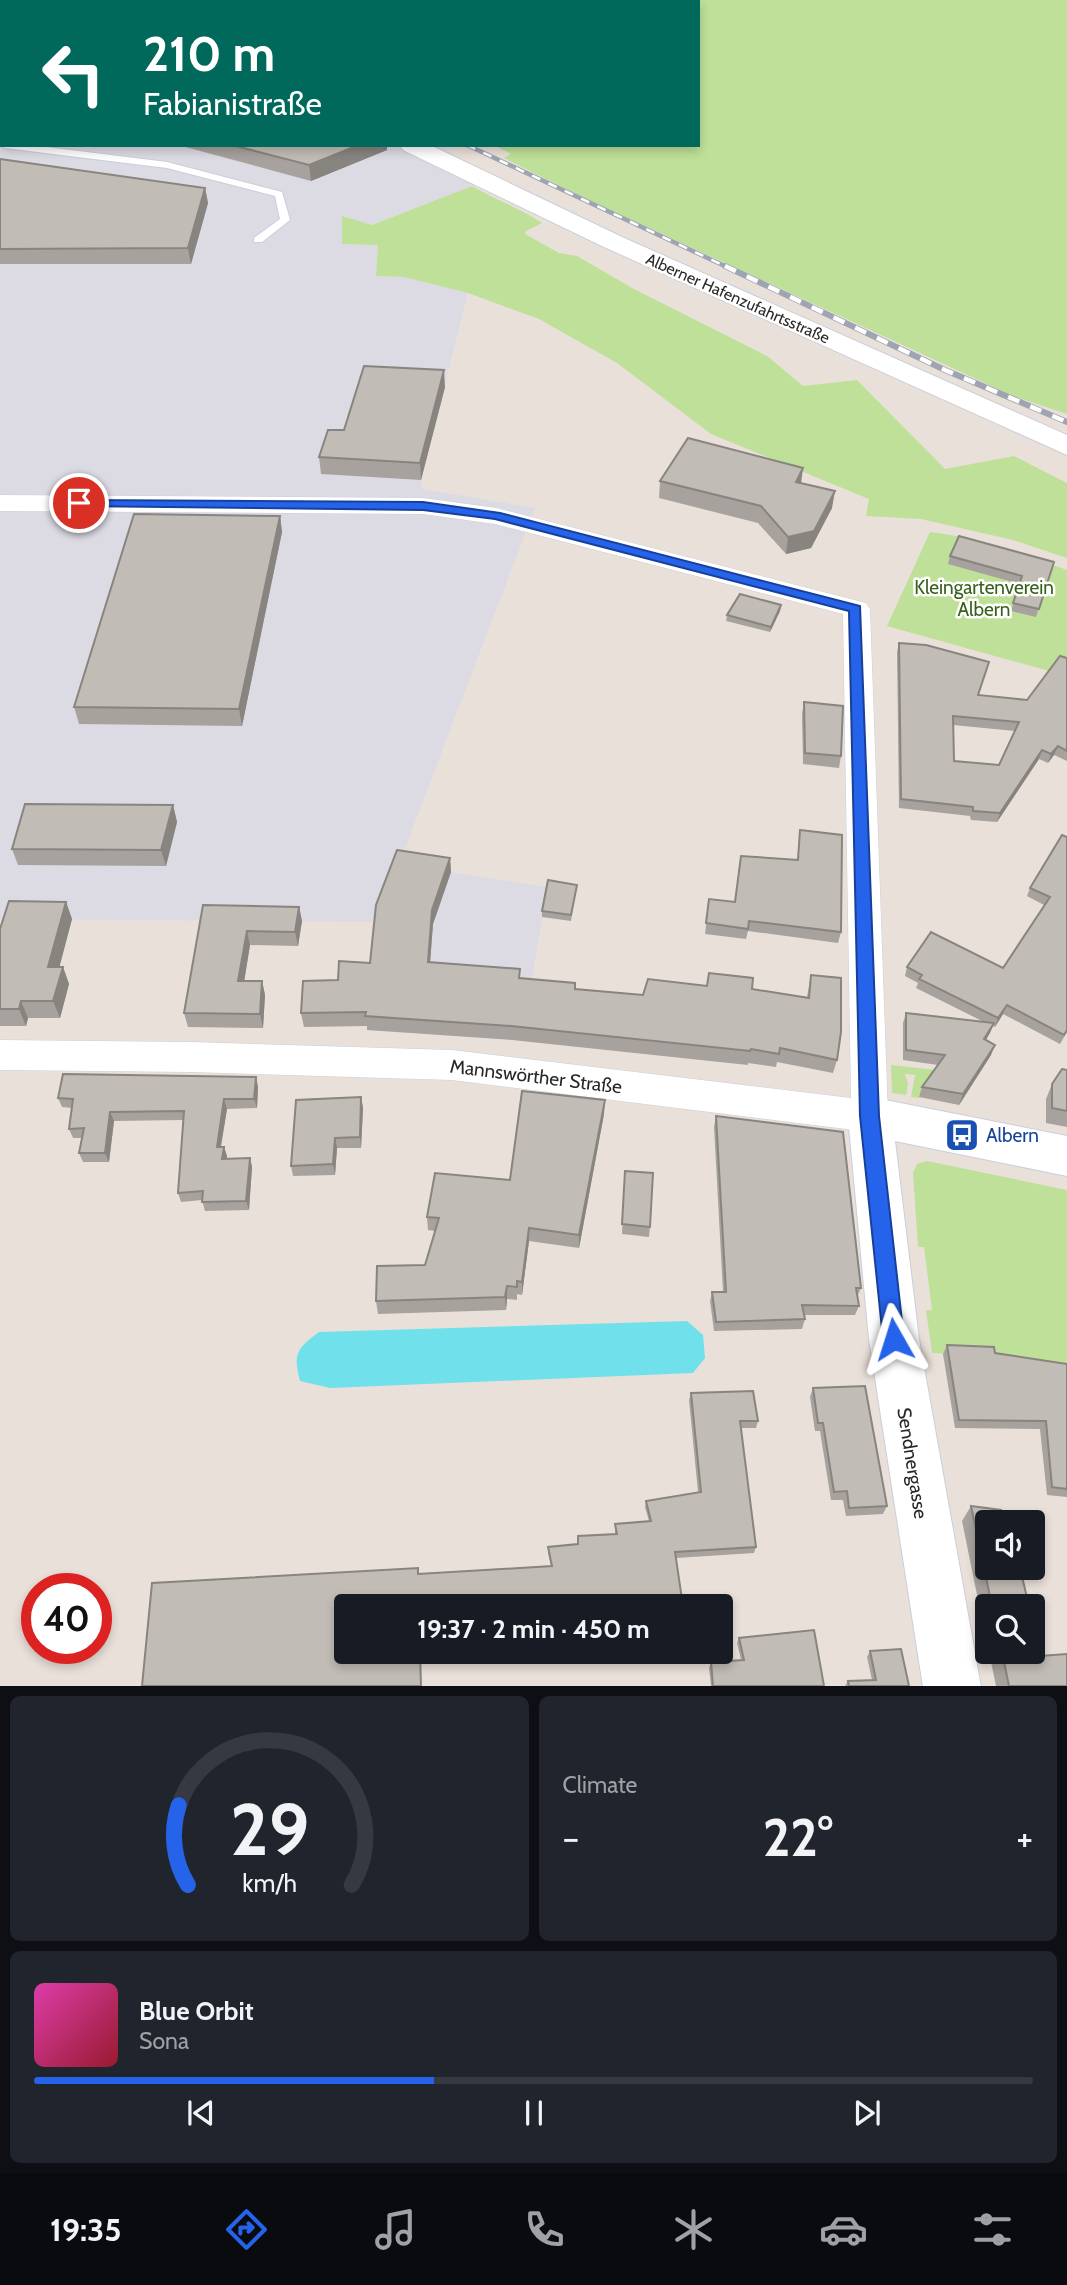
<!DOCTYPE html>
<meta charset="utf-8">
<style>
body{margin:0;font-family:Cabin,sans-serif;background:#20242c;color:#f1f3f6;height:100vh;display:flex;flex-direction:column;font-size:26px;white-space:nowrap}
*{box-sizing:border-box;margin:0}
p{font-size:23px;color:#9ea1a6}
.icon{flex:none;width:38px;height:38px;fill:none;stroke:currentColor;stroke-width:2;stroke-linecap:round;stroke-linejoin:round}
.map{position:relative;height:1686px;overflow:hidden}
.details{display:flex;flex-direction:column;gap:10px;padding:10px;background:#0d0f14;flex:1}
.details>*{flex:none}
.top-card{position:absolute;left:0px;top:0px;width:700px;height:147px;box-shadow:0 4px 10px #0003;background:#00695c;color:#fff;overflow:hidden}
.tools{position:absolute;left:975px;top:1510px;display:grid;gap:14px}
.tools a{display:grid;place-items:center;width:70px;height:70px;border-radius:7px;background:#171b24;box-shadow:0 4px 10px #0003;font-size:35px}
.speed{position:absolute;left:21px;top:1573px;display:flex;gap:14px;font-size:35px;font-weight:700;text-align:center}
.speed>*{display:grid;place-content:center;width:91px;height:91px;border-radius:50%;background:#171b24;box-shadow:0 4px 10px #0003;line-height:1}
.speed .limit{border:10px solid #d22;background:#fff;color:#111}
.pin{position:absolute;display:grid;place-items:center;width:60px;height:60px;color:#fff;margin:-30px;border:4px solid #fff;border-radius:50%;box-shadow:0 2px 7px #0007}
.me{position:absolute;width:77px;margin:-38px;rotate:354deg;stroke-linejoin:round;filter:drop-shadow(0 0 5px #0008)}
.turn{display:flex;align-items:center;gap:24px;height:147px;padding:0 28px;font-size:32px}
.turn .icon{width:91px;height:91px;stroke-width:2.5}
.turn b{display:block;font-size:49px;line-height:60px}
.big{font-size:52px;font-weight:700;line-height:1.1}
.details .widget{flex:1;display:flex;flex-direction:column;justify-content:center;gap:10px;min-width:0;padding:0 24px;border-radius:10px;background:#20242c}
.details .dial{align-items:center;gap:0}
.dial svg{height:182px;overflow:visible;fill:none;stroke:#363941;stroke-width:7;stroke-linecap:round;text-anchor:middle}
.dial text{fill:#f1f3f6;stroke:none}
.song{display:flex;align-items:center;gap:21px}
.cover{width:84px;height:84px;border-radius:10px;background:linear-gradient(135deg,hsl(320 70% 55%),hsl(350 70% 35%))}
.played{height:7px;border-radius:4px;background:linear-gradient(90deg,#2563eb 40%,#363941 40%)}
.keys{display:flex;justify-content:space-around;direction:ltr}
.heat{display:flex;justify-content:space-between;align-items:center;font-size:38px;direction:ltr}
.details .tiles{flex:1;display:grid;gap:10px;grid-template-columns:1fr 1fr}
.widget:last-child{grid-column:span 2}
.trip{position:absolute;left:334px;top:1594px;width:399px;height:70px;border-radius:7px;background:#171b24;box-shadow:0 4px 10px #0003;font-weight:700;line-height:70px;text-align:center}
.dock{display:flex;height:112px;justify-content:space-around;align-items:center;background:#090b0e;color:#9ea1a6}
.dock .icon{width:49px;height:49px}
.dock .selected{color:#2563eb}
.dock b{font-size:32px;color:#f1f3f6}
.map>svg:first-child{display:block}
.industrial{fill:#dcdbe3}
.green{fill:#bee098}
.water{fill:#70e1ea}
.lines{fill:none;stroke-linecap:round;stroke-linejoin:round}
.service-casing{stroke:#c9cfda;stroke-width:2}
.minor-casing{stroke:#c9cfda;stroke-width:1}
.tertiary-casing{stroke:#c9cfda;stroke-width:2}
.secondary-casing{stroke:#c9cfda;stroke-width:2}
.service{fill:#fff;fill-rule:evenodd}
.minor{fill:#fff;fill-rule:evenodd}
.tertiary{fill:#fff;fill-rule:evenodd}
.secondary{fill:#fff;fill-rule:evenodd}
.rail-far1-casing{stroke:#9da4b2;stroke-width:4.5}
.rail-casing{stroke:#9da4b2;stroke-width:6}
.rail-far1{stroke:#fff;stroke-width:2.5;stroke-dasharray:9;stroke-linecap:butt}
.rail{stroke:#fff;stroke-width:4.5;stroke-dasharray:12;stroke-linecap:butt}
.wall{fill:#a7a29d;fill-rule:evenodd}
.shaded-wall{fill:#88847f}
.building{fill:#c2bcb6;stroke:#88847f;stroke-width:2;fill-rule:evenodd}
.route{fill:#2563eb;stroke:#184099;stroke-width:2}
.labels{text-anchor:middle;stroke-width:5;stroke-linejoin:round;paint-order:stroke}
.far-street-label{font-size:16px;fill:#282828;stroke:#fff}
.park-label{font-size:19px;fill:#38621b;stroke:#fff}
.street-label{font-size:19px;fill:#282828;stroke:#fff}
.transit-label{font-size:19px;fill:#164399;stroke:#fff;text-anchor:start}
</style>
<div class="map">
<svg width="1067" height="1687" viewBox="0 0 1067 1687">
<rect width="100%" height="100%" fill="#eae0da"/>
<path class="industrial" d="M0 0 135 2H2V145H423L493 178 371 225 342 217 343 244 379 245 376 276 404 277 468 293 421 480 422 489 535 508 399 864 547 887 529 998H518L509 1040 367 1030 377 922 0 919Z"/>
<path class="green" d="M241 0H1067V414L1013 396 578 195 504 158 511 154 494 145H698V2Z
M472 186C495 200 520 208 542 223L526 231 525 234 559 253 577 256 632 288 767 356 803 386 857 380 945 469 1014 456 1067 483V558L1013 540 921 519 866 516 869 499 711 434 617 363 539 319 468 293 404 277 376 276 378 245 342 244V216L372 225Z
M930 532C977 537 1022 554 1067 570V676L887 626Z
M891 1065 937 1070 919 1098 911 1097 915 1075 905 1074 908 1084 906 1095 892 1093Z
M927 1161 1067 1190V1374L989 1356 932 1353 926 1310H932L924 1247H918L913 1173 917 1164Z"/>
<path class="water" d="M687 1321 703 1335 705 1358 693 1373 330 1388 300 1381C293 1354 296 1349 319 1332Z"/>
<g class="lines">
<g class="service-casing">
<path id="service" d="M2 143V145H30L167 162 282 192 290 220 262 242H254V238L280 219 275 196 167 168 5 148 0 145Z"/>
</g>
<g class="minor-casing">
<path id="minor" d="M0 495 423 498 496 508 866 603 870 609 888 1116 883 1127 870 1132 452 1080 190 1072 0 1070V1040L190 1042 452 1050 851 1098 843 614 495 524 423 514 0 511Z"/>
</g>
<g class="tertiary-casing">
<path id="tertiary" d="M870 1097 1067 1136V1176L895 1141 919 1339 981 1687H923L869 1339 848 1116 854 1102Z"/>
</g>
<g class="secondary-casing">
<path id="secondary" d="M113 0H133L135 2H115Z
M400 145H430L622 237 1067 435V455L604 247 403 150Z"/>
</g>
<use href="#service" class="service"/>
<use href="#minor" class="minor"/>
<use href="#tertiary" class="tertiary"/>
<use href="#secondary" class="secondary"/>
<g class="rail-far1-casing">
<path id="rail-far1" d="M214 0 219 2
M467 145 729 268"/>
</g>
<g class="rail-casing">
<path id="rail" d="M725 266 945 370 1067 422"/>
</g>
<use href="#rail-far1" class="rail-far1"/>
<use href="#rail" class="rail"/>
</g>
<path class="wall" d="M178 145H387V150L311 181Z
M0 159 205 188 208 203 191 264H0Z
M445 387 421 480 321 474 319 457 344 430Z
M660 481 801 483 832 508 811 548 786 554 758 523 659 498Z
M280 516 282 532 242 726 79 724 74 707Z
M950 556 1054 562 1036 617 1011 611 1020 584 948 564Z
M781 605 780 611 770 632 726 621 727 615Z
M899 643 978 695 1027 700 1067 658V761L1054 755 1048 763 1039 759 997 822 971 820 970 816 899 808 897 652ZM953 725 1015 731 999 765 954 761Z
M804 702 841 756 839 768 803 764 802 714Z
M173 805 177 822 166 866 18 865 12 849Z
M800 830 841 932 838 943 748 931 746 939 705 934 709 899 735 902 797 860Z
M1067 837V1032L1060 1044 1003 1014 995 1027 993 1026 986 1040 991 1055 959 1105 919 1097 922 1087 938 1065 903 1060V1023L906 1013 984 1022 916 988 918 983 905 976 907 967 1003 968 1044 905 1027 896 1030 888Z
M450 858 451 872 433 924 430 962 575 989 643 995 707 986 752 989 807 997 811 975 837 1060 833 1073 777 1062 776 1067 748 1063V1065L512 1040 367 1030V1026L304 1027 301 1013 338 980 370 963Z
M576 890 571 921 542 917V911Z
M66 902 72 919 59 967H63L69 984 60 1018H28L26 1026H0V929Z
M203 905 299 907 302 921 298 946 250 945 244 981H262L265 995 263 1028 188 1027 184 1013Z
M1067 1070V1127L1046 1123V1099L1052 1084Z
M256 1077 258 1087 257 1108 227 1109 221 1147H224L227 1156 226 1159 250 1158 252 1167 249 1210 205 1211 202 1200 181 1202 178 1193 183 1120 114 1121 109 1162H83L79 1153 82 1138H73L69 1129 72 1108 62 1107 58 1098Z
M361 1097 363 1108 361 1148H337L335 1175 293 1176 291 1166Z
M604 1114 579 1248 529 1241 522 1295 517 1294V1300L507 1299 506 1310 378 1314 376 1301 425 1265 435 1231 428 1230 427 1217 510 1180Z
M716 1116 861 1288 857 1297 859 1306 855 1315H804L805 1319 802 1329 714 1331 710 1301 712 1292H723L714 1127Z
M625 1171 650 1227 649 1237 622 1234Z
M947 1345 1067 1364V1497L1047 1495 1040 1429 955 1428 943 1354Z
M813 1388 887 1506 883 1514 846 1516 843 1500H831L820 1431H815L810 1397Z
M691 1393 758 1421 756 1428H741L756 1547 754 1553 676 1558 346 1606 418 1568 419 1574 551 1566 548 1553V1547L577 1544 615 1534V1524L649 1521 645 1507 646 1501 698 1492 689 1400Z
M971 1506 987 1522 1029 1606H987V1644L962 1521Z
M739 1638 824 1686H711L709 1668 711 1662 741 1660 737 1643Z
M870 1651 909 1686H845L848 1681 872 1680 867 1657Z
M989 1652H1032L1040 1656 1067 1686H996Z"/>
<path class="shaded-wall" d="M0 94H2V109L0 110Z
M359 145H387V150L311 181 309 165Z
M205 188 208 203 191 264 188 248Z
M444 370 445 387 421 480 420 463Z
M803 468 801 484 796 482Z
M835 491 832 508 811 548 786 554 788 537Z
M280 516 282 532 242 726 239 709Z
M781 605 780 611 770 632 771 627Z
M1058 746 1054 755 1048 763 1051 754Z
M1042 750 1039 759 997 822 1000 813Z
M173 805 177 822 166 866 161 850Z
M450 858 451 872 433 924 429 976 428 962 432 910Z
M66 902 72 919 55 984 48 967Z
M299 907 302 921 298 946 295 932Z
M247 931 250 945 242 995 238 981Z
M63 967 69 984 60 1018 53 1001Z
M262 981 265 995 263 1028 260 1014Z
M21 1001 28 1018 26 1026 19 1009Z
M1007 1005 1003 1014 995 1027 998 1018Z
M994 1023 990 1033 980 1049 984 1039Z
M995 1045 991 1055 959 1105 963 1094Z
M256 1077 258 1087 257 1108 254 1099Z
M361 1097 363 1108 361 1148 360 1137Z
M224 1099 227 1109 219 1156 217 1147Z
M605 1100 604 1114 579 1248V1235Z
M110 1112 114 1121 109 1162 105 1153Z
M335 1138 337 1148 335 1175 333 1164Z
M224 1147 227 1156 225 1168 222 1159Z
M250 1158 252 1167 249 1210 246 1201Z
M529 1228V1241L522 1295V1282Z
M507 1286V1299L506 1310 505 1297Z"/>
<path class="building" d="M0 0H100L102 2H2V94H0Z
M232 145H359L309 165Z
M0 159 205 188 188 248 0 249Z
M364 366 444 370 420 463 319 457 328 430H344Z
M688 438 803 468 796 482 835 491 814 531 788 537 761 506 660 481Z
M134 514 280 516 239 709 74 707Z
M959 536 1054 562 1039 609 1013 603 1022 576 950 556Z
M740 594 781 605 771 627 727 615Z
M899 643 926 645 989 662 978 695 1027 700 1060 656 1067 658V751L1058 746 1051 754 1042 750 1000 813 973 811V807L901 799ZM953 716 1019 722 999 765 954 761Z
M804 702 843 706 841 756 805 753Z
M25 804 173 805 161 850 12 849Z
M800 830 842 835 841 932 749 921 748 929 706 923 709 899 735 902 741 856 798 860Z
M1062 835 1067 837V1030L1064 1035 1007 1005 998 1018 919 979 922 975 907 967 931 932 1003 968 1050 897 1030 888Z
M397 850 450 858 432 910 428 962 520 969 519 978 575 983V989L643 995 648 979 707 986 709 973 753 978 752 989 809 998 811 975 841 978V1032L837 1060 780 1048 779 1054 751 1049 750 1051 511 1026 365 1016 366 1012 301 1013 303 981 338 980 339 961 370 963 376 905Z
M548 880 577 885 571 915 542 911Z
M9 901 66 902 48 967H63L53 1001H21L19 1009H0V929Z
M203 905 299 907 295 932 247 931 238 981H262L260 1014 184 1013Z
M906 1013 994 1023 984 1039 995 1045 963 1094 922 1087 945 1055 906 1050Z
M1062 1069 1067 1070V1111L1052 1108V1084Z
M63 1074 256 1077 254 1099H224L217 1147H224L222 1159 250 1158 246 1201 202 1202 203 1191 178 1193 184 1111 110 1112 105 1153H79L84 1128 69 1129 73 1099 58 1098Z
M522 1091 605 1100 579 1235 529 1228 522 1282 517 1281V1287L507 1286 505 1297 376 1301 377 1266 425 1265 439 1218 427 1217 435 1173 510 1180Z
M361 1097 360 1137 335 1138 333 1164 291 1166 296 1100Z
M716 1116 843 1132 861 1288H856L859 1306 802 1305 805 1319 716 1322 712 1292H726Z
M625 1171 653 1173 650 1227 622 1224Z
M947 1345 994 1347 995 1353 1067 1364V1489L1052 1487 1046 1421 959 1420Z
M865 1386 887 1506 849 1508 847 1491 834 1492 823 1423H818L813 1388Z
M753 1391 758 1421H740L756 1547 675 1552 683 1606H346V1652H420L421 1686H142L152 1583 418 1568V1574L552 1566 548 1547 578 1544V1536L617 1534 615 1524 651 1521 646 1501 701 1492 691 1393Z
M971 1506 1001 1510 1004 1522H987V1568H1020L1029 1606H992Z
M1032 1621 1040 1656 1067 1654V1686H1009L1002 1652H1032Z
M814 1630 824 1686H713L711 1662 744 1660 739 1638Z
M901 1649 909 1686H849L848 1681 876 1680 870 1651Z"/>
<path class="route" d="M79 500 423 502 500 513 860 606 879 1116 904 1339 901 1346 894 1349 886 1346 883 1339 860 1116 849 611 495 519 423 510 75 506 73 503Z"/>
<defs>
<g id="bus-square" transform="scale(1.75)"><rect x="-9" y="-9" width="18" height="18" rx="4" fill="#1a4fb4" stroke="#fff"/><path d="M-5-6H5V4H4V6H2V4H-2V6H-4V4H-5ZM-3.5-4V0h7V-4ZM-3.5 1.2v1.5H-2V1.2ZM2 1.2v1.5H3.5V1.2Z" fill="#fff"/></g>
</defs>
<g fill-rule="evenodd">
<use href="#bus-square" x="962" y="1135"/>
</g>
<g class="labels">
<g class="far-street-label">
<text transform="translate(738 298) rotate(24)" y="6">Alberner Hafenzufahrtsstraße</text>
</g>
<g class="park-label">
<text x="984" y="594">Kleingartenverein<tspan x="984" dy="22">Albern</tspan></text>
</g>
<g class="street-label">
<text transform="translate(536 1076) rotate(7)" y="7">Mannswörther Straße</text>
<text transform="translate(913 1463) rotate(81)" y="7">Sendnergasse</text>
</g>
<g class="transit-label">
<text x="986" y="1142">Albern</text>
</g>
</g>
</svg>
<div class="tools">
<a><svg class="icon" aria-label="sound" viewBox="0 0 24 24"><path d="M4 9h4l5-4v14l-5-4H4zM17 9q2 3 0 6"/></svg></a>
<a><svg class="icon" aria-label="search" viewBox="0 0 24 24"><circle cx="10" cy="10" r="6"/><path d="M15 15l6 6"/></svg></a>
</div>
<div class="speed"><div class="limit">40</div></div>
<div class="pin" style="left:79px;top:503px;background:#d93025"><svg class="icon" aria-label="arrive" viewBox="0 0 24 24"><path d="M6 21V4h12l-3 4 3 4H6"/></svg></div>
<svg class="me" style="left:894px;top:1339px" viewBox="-20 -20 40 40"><path d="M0-17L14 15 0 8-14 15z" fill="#2563eb" stroke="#fff" stroke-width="4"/></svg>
<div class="trip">19:37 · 2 min · 450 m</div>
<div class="top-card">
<div class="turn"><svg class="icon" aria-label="left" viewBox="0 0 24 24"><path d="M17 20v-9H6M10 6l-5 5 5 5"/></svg><div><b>210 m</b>Fabianistraße</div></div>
</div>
</div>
<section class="details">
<div class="tiles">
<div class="widget dial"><svg viewBox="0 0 100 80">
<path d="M14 69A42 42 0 1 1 86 69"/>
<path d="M14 69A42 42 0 0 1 10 34" stroke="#2563eb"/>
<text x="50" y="56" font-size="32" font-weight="700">29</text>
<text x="50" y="72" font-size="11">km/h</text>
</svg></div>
<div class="widget"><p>Climate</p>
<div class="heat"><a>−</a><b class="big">22°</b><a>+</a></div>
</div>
<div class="widget">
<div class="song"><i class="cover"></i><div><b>Blue Orbit</b><p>Sona</p></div></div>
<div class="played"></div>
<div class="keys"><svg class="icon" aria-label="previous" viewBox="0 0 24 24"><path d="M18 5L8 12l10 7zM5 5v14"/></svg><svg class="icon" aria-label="pause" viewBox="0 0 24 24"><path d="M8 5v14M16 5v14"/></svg><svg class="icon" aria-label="next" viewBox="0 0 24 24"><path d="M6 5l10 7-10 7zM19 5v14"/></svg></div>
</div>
</div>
</section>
<nav class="dock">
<b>19:35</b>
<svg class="icon selected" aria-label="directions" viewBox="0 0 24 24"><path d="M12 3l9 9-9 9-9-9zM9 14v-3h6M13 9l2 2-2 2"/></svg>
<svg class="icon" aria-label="music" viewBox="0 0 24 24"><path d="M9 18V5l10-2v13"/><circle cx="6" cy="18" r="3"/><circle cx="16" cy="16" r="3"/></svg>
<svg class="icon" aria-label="phone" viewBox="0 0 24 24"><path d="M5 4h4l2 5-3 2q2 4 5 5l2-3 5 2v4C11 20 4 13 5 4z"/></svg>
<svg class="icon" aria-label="climate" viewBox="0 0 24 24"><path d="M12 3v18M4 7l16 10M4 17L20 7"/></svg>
<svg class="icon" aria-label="car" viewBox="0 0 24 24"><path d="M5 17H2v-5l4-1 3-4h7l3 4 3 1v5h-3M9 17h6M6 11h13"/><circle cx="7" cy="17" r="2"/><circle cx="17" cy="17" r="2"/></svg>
<svg class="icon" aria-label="filters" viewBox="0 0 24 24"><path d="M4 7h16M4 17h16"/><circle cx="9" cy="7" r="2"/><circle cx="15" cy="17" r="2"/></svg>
</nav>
